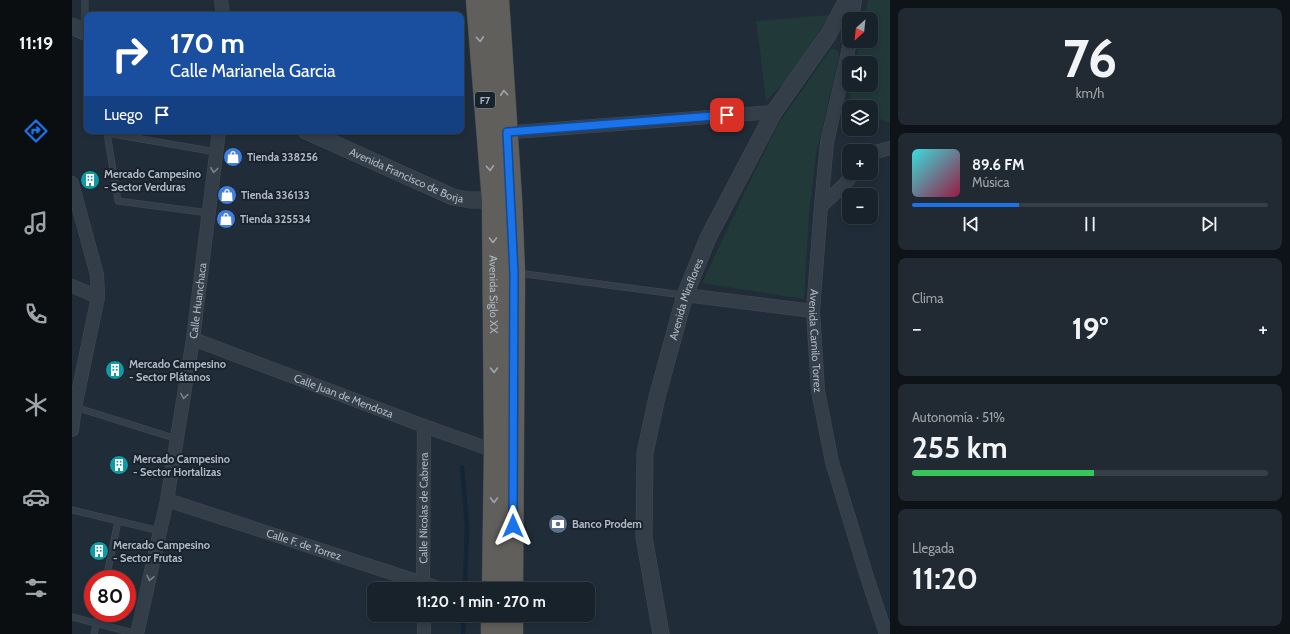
<!DOCTYPE html>
<html lang="es">
<meta charset="utf-8">
<style>
body{margin:0;font-family:Cabin,sans-serif;background:#212a32;color:#f1f3f6;height:100vh;display:flex;flex-direction:column;font-size:15px;white-space:nowrap}
*{box-sizing:border-box;margin:0}
p{font-size:13px;color:#9fa4a8}
.icon{flex:none;width:22px;height:22px;fill:none;stroke:currentColor;stroke-width:2;stroke-linecap:round;stroke-linejoin:round}
.map{position:relative;flex:1;overflow:hidden}
.details{display:flex;flex-direction:column;gap:8px;padding:8px;background:#0d1317;width:400px}
.details>*{flex:none}
.banner{position:absolute;left:12px;top:12px;width:380px;height:122px;border-radius:8px;box-shadow:0 2px 6px #0003,0 0 0 1px #363f47;background:#1a4fa0;color:#fff;overflow:hidden}
.needle{width:26px;rotate:207deg}
.controls{position:absolute;left:770px;top:12px;display:grid;gap:8px}
.controls a{display:grid;place-items:center;width:36px;height:36px;border-radius:8px;background:#18222a;box-shadow:0 2px 6px #0003,0 0 0 1px #363f47;font-size:20px}
.speed{position:absolute;left:12px;top:570px;display:flex;gap:8px;font-size:20px;font-weight:700;text-align:center}
.speed>*{display:grid;place-content:center;width:52px;height:52px;border-radius:50%;background:#18222a;box-shadow:0 2px 6px #0003,0 0 0 1px #363f47;line-height:1}
.speed .limit{border:6px solid #d22;background:#fff;color:#111}
.pin{position:absolute;display:grid;place-items:center;width:34px;height:34px;color:#fff;margin:-17px;border-radius:8px;box-shadow:0 2px 6px #0006}
.me{position:absolute;width:44px;margin:-22px;rotate:0deg;stroke-linejoin:round;filter:drop-shadow(0 0 3px #0008)}
.turn{display:flex;align-items:center;gap:14px;height:84px;padding:0 20px;font-size:18px}
.turn .icon{width:52px;height:52px;stroke-width:2.5}
.turn b{display:block;font-size:28px;line-height:34px}
.then{display:flex;align-items:center;height:38px;padding:0 20px;background:#0003;gap:8px;font-size:15px}
.big{font-size:30px;font-weight:700;line-height:1.1}
.details .card{flex:1;display:flex;flex-direction:column;justify-content:center;gap:6px;min-width:0;padding:0 14px;border-radius:8px;background:#212a32}
.details .dial{align-items:center;gap:0}
.dial b{font-size:52px;line-height:1}
.song{display:flex;align-items:center;gap:12px}
.cover{width:48px;height:48px;border-radius:6px;background:linear-gradient(135deg,hsl(180 70% 55%),hsl(340 70% 35%))}
.played{height:4px;border-radius:2px;background:linear-gradient(90deg,#1a73e8 30%,#363f47 30%)}
.keys{display:flex;justify-content:space-around;direction:ltr}
.heat{display:flex;justify-content:space-between;align-items:center;font-size:22px;direction:ltr}
.charge{height:6px;border-radius:3px;background:linear-gradient(90deg,#34c759 51%,#363f47 0)}
.trip{position:absolute;left:295px;top:582px;width:228px;height:40px;border-radius:8px;background:#18222a;box-shadow:0 2px 6px #0003,0 0 0 1px #363f47;font-weight:700;line-height:40px;text-align:center}
main{display:flex;flex:1;min-height:0}
.tab-bar{display:flex;flex-direction:column;width:72px;justify-content:space-around;align-items:center;background:#0a0e11;color:#9fa4a8}
.tab-bar .icon{width:28px;height:28px}
.tab-bar .current{color:#1a73e8}
.tab-bar b{font-size:18px;color:#f1f3f6}
.map>svg:first-child{display:block}
.green{fill:#223939}
.lines{fill:none;stroke-linecap:round;stroke-linejoin:round}
.stream{stroke:#142536;stroke-width:4.5}
.service-casing{stroke:#404a55;stroke-width:7}
.minor-casing{stroke:#404a55;stroke-width:14}
.tertiary-casing{stroke:#404a55;stroke-width:17}
.trunk-casing{stroke:#3e4953;stroke-width:23}
.service{stroke:#343e49;stroke-width:6}
.minor{stroke:#343e49;stroke-width:13}
.tertiary{stroke:#343e49;stroke-width:16}
.trunk{stroke:#605f5c;stroke-width:22}
.oneway{stroke:#9ea7b0}
.oneway2{stroke:#77828d}
.route-casing{stroke:#114b97;stroke-width:10}
.route{stroke:#1a73e8;stroke-width:7}
.labels{text-anchor:middle;stroke-width:4;stroke-linejoin:round;paint-order:stroke}
.shield{fill:#19232d;stroke:#818c97;stroke-width:1}
.shield-label{font-size:10px;font-weight:bold;fill:#aeb9c5}
.poi-label{font-size:11px;font-weight:bold;fill:#aeb9c5;stroke:#19232d;text-anchor:start}
.street-label{font-size:11px;fill:#aeb9c5;stroke:#19232d}
</style>
<main>
<nav class="tab-bar">
<b>11:19</b>
<svg class="icon current" aria-label="directions" viewBox="0 0 24 24"><path d="M12 3l9 9-9 9-9-9zM9 14v-3h6M13 9l2 2-2 2"/></svg>
<svg class="icon" aria-label="music" viewBox="0 0 24 24"><path d="M9 18V5l10-2v13"/><circle cx="6" cy="18" r="3"/><circle cx="16" cy="16" r="3"/></svg>
<svg class="icon" aria-label="phone" viewBox="0 0 24 24"><path d="M5 4h4l2 5-3 2q2 4 5 5l2-3 5 2v4C11 20 4 13 5 4z"/></svg>
<svg class="icon" aria-label="climate" viewBox="0 0 24 24"><path d="M12 3v18M4 7l16 10M4 17L20 7"/></svg>
<svg class="icon" aria-label="car" viewBox="0 0 24 24"><path d="M5 17H2v-5l4-1 3-4h7l3 4 3 1v5h-3M9 17h6M6 11h13"/><circle cx="7" cy="17" r="2"/><circle cx="17" cy="17" r="2"/></svg>
<svg class="icon" aria-label="filters" viewBox="0 0 24 24"><path d="M4 7h16M4 17h16"/><circle cx="9" cy="7" r="2"/><circle cx="15" cy="17" r="2"/></svg>
</nav>
<div class="map">
<svg width="818" height="634" viewBox="0 0 818 634">
<rect width="100%" height="100%" fill="#202d38"/>
<path class="green" d="M796 0H818V123L799 115V107H784C777 100 778 94 780 85H799V63H784L788 41H799V19H792Z
M757 15 721 74 694 101 688 50 684 21Z
M759 49H763L766 51 767 56 744 154 737 214 732 299 630 283 681 175 707 123Z"/>
<g class="lines">
<path class="stream" d="M390 467 395 526 393 583
M391 634 392 615"/>
<g class="service-casing">
<path id="service" d="M13 30V0
M137 213 46 201 35 133 144 152
M446 273 611 295
M3 407 105 439
M0 510 88 531
M34 579 46 521
M0 617 65 634
M22 634 27 613"/>
</g>
<g class="minor-casing">
<g id="minor">
<path d="M149 0 151 15"/>
<path d="M780 19 783 0"/>
<path id="s1" d="M778 41 776 52 755 142 749 206 741 311 746 391 760 462 795 577 814 634"/>
<path d="M429 133 702 112"/>
<path d="M799 156 804 152 818 148"/>
<path d="M0 183 25 275 26 297 3 407 0 430"/>
<path d="M749 206 771 186 782 173"/>
<path d="M0 286 26 297"/>
<path d="M613 295 741 311"/>
<path id="s2" d="M121 339 352 426 423 451"/>
<path id="s3" d="M95 500 369 589"/>
<path id="s4" d="M351 589 352 426"/>
<path d="M352 615V634"/>
<path id="s5" d="M65 634 95 500 121 339 147 131"/>
</g>
</g>
<g class="tertiary-casing">
<g id="tertiary">
<path d="M0 26 15 33"/>
<path id="s6" d="M234 131 381 197 398 200H432"/>
<path id="s7" d="M589 634 572 537 573 453 585 397 613 295 636 238 702 112 756 35 775 0"/>
</g>
</g>
<g class="trunk-casing">
<g id="trunk">
<path id="s8" d="M405 0 421 201 423 451 421 589"/>
<path d="M426 0 439 199 442 273 440 589"/>
<path d="M420 634V615"/>
<path d="M440 634V615"/>
</g>
</g>
<use href="#service" class="service"/>
<use href="#minor" class="minor"/>
<use href="#tertiary" class="tertiary"/>
<use href="#trunk" class="trunk"/>
</g>
<defs><path id="oneway-chevron" d="M-2-3.5L2.5 0L-2 3.5" fill="none" stroke-width="1.6" stroke-linecap="round" stroke-linejoin="round"/></defs>
<g class="oneway">
<use href="#oneway-chevron" transform="translate(408 39) rotate(86)"/>
<use href="#oneway-chevron" transform="translate(432 93) rotate(-94)"/>
<use href="#oneway-chevron" transform="translate(418 168) rotate(86)"/>
<use href="#oneway-chevron" transform="translate(421 240) rotate(90)"/>
<use href="#oneway-chevron" transform="translate(422 370) rotate(90)"/>
<use href="#oneway-chevron" transform="translate(422 500) rotate(91)"/>
</g>
<g class="oneway2">
<use href="#oneway-chevron" transform="translate(142 170) rotate(97)"/>
<use href="#oneway-chevron" transform="translate(112 396) rotate(99)"/>
<use href="#oneway-chevron" transform="translate(78 578) rotate(103)"/>
</g>
<g class="lines">
<g class="route-casing">
<path id="route" d="M441 526 442 273 435 132 655 115"/>
</g>
<use href="#route" class="route"/>
</g>
<defs>
<g id="shop-disc" transform="scale(1)"><circle r="9.5" fill="#3f7fe0" stroke="#19232d"/><path d="M-5-2.5h2.3a2.7 3.5 0 0 1 5.4 0H5L5.5 6h-11ZM-1.5-2.5h3a1.5 2.3 0 0 0-3 0Z" fill="#fff"/></g>
<g id="building-disc" transform="scale(1)"><circle r="9.5" fill="#0f9aa8" stroke="#19232d"/><path d="M-4-6H4V6H1V3H-1V6H-4ZM-2.5-4.3h1.7v1.8h-1.7ZM.8-4.3h1.7v1.8H.8ZM-2.5-1h1.7V.8h-1.7ZM.8-1h1.7V.8H.8Z" fill="#fff"/></g>
<g id="bank-disc" transform="scale(1)"><circle r="9.5" fill="#5c6f8a" stroke="#19232d"/><path d="M-6-4H6V4H-6ZM0-2.3a2.3 2.3 0 1 0 0 4.6a2.3 2.3 0 1 0 0-4.6Z" fill="#fff"/></g>
</defs>
<g fill-rule="evenodd">
<use href="#shop-disc" x="161" y="157"/>
<use href="#building-disc" x="18" y="180"/>
<use href="#shop-disc" x="155" y="195"/>
<use href="#shop-disc" x="154" y="219"/>
<use href="#building-disc" x="43" y="370"/>
<use href="#building-disc" x="47" y="465"/>
<use href="#bank-disc" x="486" y="524"/>
<use href="#building-disc" x="27" y="551"/>
</g>
<g class="labels">
<rect class="shield" x="403" y="92" width="20" height="16" rx="3"/>
<g class="shield-label">
<text x="413" y="104">F7</text>
</g>
<g class="poi-label">
<text x="175" y="161">Tienda 338256</text>
<text x="32" y="178">Mercado Campesino<tspan x="32" dy="13">- Sector Verduras</tspan></text>
<text x="169" y="199">Tienda 336133</text>
<text x="168" y="223">Tienda 325534</text>
<text x="57" y="368">Mercado Campesino<tspan x="57" dy="13">- Sector Plátanos</tspan></text>
<text x="61" y="463">Mercado Campesino<tspan x="61" dy="13">- Sector Hortalizas</tspan></text>
<text x="500" y="528">Banco Prodem</text>
<text x="41" y="549">Mercado Campesino<tspan x="41" dy="13">- Sector Frutas</tspan></text>
</g>
<g class="street-label">
<text dy="4" stroke="none"><textPath href="#s6" startOffset="110">Avenida Francisco de Borja</textPath></text>
<text dy="4" stroke="none"><textPath href="#s8" startOffset="295">Avenida Siglo XX</textPath></text>
<text dy="4" stroke="none"><textPath href="#s7" startOffset="342">Avenida Miraflores</textPath></text>
<text dy="4" stroke="none"><textPath href="#s5" startOffset="339">Calle Huanchaca</textPath></text>
<text dy="4" stroke="none"><textPath href="#s1" startOffset="303">Avenida Camilo Torrez</textPath></text>
<text dy="4" stroke="none"><textPath href="#s2" startOffset="161">Calle Juan de Mendoza</textPath></text>
<text dy="4" stroke="none"><textPath href="#s4" startOffset="81">Calle Nicolas de Cabrera</textPath></text>
<text dy="4" stroke="none"><textPath href="#s3" startOffset="144">Calle F. de Torrez</textPath></text>
</g>
</g>
</svg>
<div class="controls">
<a><svg class="needle" viewBox="-14 -14 28 28"><path d="M0-13l5 13h-10z" fill="#e53935"/><path d="M0 13l5-13h-10z" fill="#9fa4a8"/></svg></a>
<a><svg class="icon" aria-label="sound" viewBox="0 0 24 24"><path d="M4 9h4l5-4v14l-5-4H4zM17 9q2 3 0 6"/></svg></a>
<a><svg class="icon" aria-label="layers" viewBox="0 0 24 24"><path d="M12 4l9 5-9 5-9-5zM3 14l9 5 9-5"/></svg></a>
<a>+</a>
<a>−</a>
</div>
<div class="speed"><div class="limit">80</div></div>
<div class="pin" style="left:655px;top:115px;background:#d93025"><svg class="icon" aria-label="arrive" viewBox="0 0 24 24"><path d="M6 21V4h12l-3 4 3 4H6"/></svg></div>
<svg class="me" style="left:441px;top:526px" viewBox="-20 -20 40 40"><path d="M0-17L14 15 0 8-14 15z" fill="#1a73e8" stroke="#fff" stroke-width="4"/></svg>
<div class="trip">11:20 · 1 min · 270 m</div>
<div class="banner">
<div class="turn"><svg class="icon" aria-label="right" viewBox="0 0 24 24"><path d="M7 20v-9h11M14 6l5 5-5 5"/></svg><div><b>170 m</b>Calle Marianela Garcia</div></div>
<div class="then">Luego<svg class="icon" aria-label="arrive" viewBox="0 0 24 24"><path d="M6 21V4h12l-3 4 3 4H6"/></svg></div>
</div>
</div>
<section class="details">
<div class="card dial"><b>76</b><p>km/h</p></div>
<div class="card">
<div class="song"><i class="cover"></i><div><b>89.6 FM</b><p>Música</p></div></div>
<div class="played"></div>
<div class="keys"><svg class="icon" aria-label="previous" viewBox="0 0 24 24"><path d="M18 5L8 12l10 7zM5 5v14"/></svg><svg class="icon" aria-label="pause" viewBox="0 0 24 24"><path d="M8 5v14M16 5v14"/></svg><svg class="icon" aria-label="next" viewBox="0 0 24 24"><path d="M6 5l10 7-10 7zM19 5v14"/></svg></div>
</div>
<div class="card"><p>Clima</p>
<div class="heat"><a>−</a><b class="big">19°</b><a>+</a></div>
</div>
<div class="card"><p>Autonomía · 51%</p><b class="big">255 km</b><div class="charge"></div></div>
<div class="card"><p>Llegada</p><b class="big">11:20</b></div>
</section>
</main>
